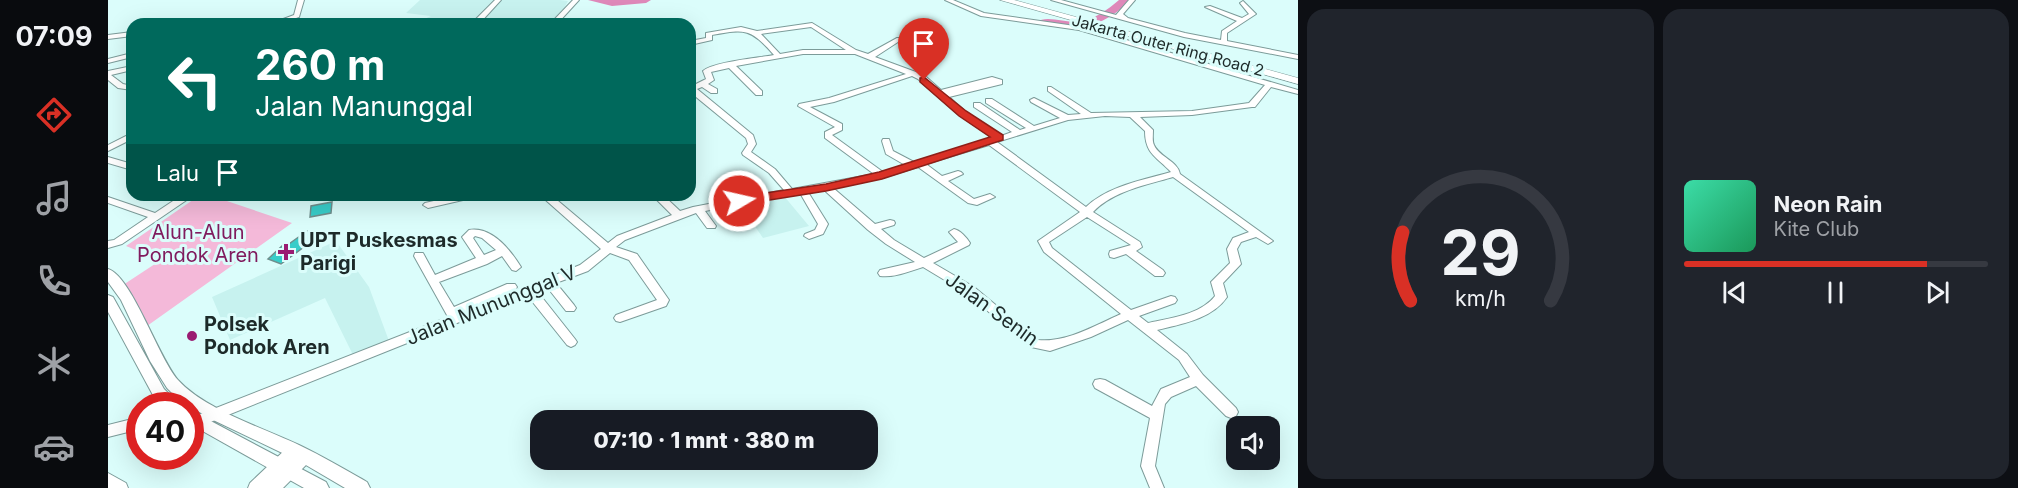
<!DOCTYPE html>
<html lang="id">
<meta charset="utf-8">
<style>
body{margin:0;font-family:Inter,sans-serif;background:#20242c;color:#f1f3f6;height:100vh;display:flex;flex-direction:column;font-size:22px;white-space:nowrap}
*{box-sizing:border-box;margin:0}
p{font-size:20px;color:#9ea1a6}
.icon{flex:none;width:33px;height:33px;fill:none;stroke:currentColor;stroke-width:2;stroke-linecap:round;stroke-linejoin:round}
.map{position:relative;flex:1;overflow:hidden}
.drawer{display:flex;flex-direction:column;gap:9px;padding:9px;background:#0d0f14;width:720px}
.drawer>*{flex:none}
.banner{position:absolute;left:18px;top:18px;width:570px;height:183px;border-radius:18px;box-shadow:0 6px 24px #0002;background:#00695c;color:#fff;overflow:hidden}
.buttons{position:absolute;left:1118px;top:416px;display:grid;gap:12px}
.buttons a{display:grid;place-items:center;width:54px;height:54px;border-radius:12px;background:#171b24;box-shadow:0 6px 24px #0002;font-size:30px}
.speed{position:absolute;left:18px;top:392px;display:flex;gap:12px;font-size:30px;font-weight:700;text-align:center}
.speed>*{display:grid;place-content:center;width:78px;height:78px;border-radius:50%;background:#171b24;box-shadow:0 6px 24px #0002;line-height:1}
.speed .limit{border:9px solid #d22;background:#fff;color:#111}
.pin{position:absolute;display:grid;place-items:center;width:51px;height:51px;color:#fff;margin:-62px -26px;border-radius:50% 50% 50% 0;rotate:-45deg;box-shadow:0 0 6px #0007}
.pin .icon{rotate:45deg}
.me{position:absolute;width:66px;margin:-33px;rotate:81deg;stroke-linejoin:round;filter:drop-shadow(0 0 4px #0008)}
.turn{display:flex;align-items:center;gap:21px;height:126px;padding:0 30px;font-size:27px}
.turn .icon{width:78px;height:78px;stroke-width:2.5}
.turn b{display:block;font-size:42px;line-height:51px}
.then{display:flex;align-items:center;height:57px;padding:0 30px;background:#0003;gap:12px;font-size:22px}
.drawer .tile{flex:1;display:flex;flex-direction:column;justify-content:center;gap:9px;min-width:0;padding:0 21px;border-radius:18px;background:#20242c}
.drawer .dial{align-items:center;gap:0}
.dial svg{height:156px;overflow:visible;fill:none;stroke:#363941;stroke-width:7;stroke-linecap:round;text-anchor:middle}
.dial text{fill:#f1f3f6;stroke:none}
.song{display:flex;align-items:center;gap:18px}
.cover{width:72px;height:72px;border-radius:9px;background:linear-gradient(135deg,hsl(160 70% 55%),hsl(150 70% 35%))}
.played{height:6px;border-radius:3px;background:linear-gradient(90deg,#d93025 80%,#363941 80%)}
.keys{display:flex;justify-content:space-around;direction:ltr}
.drawer .tiles{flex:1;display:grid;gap:9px;grid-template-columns:repeat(2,1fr)}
.trip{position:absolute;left:422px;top:410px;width:348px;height:60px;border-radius:18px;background:#171b24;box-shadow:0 6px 24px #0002;font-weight:800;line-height:60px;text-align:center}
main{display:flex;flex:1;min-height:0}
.tab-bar{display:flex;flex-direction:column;width:108px;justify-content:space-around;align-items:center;background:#090b0e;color:#9ea1a6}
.tab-bar .icon{width:42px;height:42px}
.tab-bar .on{color:#d93025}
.tab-bar b{font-size:27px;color:#f1f3f6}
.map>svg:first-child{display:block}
.built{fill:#c7f2ef}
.green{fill:#f4b9d9}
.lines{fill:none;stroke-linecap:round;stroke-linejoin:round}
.river{fill:#de88b9;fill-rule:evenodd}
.building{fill:#38cdc9;stroke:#708f8d;stroke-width:1.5}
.minor-casing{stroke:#7c9b99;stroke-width:2}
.major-casing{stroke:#7c9b99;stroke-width:2}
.highway-casing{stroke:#7c9b99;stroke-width:1}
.minor{fill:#fff;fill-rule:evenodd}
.major{fill:#fff;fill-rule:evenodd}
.highway{fill:#fff;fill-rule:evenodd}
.route{fill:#d93025;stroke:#8d1f18;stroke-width:1.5}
.poi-dot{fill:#9a1b71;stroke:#dbfdfb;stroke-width:2}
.labels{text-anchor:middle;stroke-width:6;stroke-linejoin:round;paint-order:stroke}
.far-street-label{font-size:16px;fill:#1d2a29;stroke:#dbfdfb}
.park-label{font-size:20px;fill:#801b5e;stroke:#dbfdfb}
.poi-label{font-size:20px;font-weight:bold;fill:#1d2a29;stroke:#dbfdfb;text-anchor:start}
.street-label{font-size:20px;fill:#1d2a29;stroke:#dbfdfb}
</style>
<main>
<nav class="tab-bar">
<b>07:09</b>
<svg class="icon on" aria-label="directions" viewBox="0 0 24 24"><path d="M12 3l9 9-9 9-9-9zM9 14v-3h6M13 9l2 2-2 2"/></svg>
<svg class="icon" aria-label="music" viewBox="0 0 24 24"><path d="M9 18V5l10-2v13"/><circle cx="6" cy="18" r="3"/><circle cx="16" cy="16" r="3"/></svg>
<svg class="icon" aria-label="phone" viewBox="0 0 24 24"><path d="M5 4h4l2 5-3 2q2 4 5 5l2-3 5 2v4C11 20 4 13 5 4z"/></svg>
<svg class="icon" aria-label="climate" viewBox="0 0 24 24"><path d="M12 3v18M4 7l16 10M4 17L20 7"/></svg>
<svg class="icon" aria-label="car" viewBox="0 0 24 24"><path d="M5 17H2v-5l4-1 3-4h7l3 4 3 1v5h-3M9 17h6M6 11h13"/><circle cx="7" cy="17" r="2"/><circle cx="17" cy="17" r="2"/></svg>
</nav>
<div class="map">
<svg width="1190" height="488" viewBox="0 0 1190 488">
<rect width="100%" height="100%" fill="#dbfdfb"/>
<path class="built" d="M312 0H452L460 1 451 18 443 24H305L323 16 298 13Z
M676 196 701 226 655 238 633 206Z
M228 241 261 287 281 341 246 357 217 298 122 340 104 297Z"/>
<path class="green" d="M92 195H101L184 223 39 326 15 285 53 260 18 246Z"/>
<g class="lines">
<path class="river" d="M480 0H543L538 3 504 6Z
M1011 0H1022C1003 21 979 30 952 27 944 27 935 26 929 22 938 15 958 23 970 22 986 20 999 10 1011 0Z"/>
</g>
<path class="building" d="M224 202 223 213 202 217 203 206Z
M199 231 215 237 204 245 200 244 173 264 160 259 175 245 178 246Z"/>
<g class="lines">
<g class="minor-casing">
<path id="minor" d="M190 0H196L191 17 171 24H162L186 15Z
M387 0H393L371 24H344L347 22H365Z
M465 0H471L449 24H442Z
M837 0H845L876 13 974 27 1190 90V94L1163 87 1147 107H1144L1084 115 1032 117 1045 130C1045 135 1044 141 1046 145 1051 157 1070 161 1072 174L1165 241 1160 244 1148 237 1133 242 1129 249 1133 264 1115 283 1119 297C1104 319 1074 324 1049 330L1079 354 1095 375 1128 408 1130 412 1128 416 1123 418 1118 416 1088 386 1063 397 1057 404 1047 466 1056 488H1042L1033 466 1042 418 987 388 985 384 987 380 992 379 997 380 1044 406 1053 389 1082 377 1071 360 1020 320 983 337 942 351 923 347 858 293 815 267C802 271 786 278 772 276L770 273 772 270 807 262 778 244 760 230 715 189 700 192 720 224 715 234 701 239 696 236 697 234 707 230 710 224 692 193 597 211 608 226 607 228H599L588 213 517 240 508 247 529 254 561 300 558 306 512 322 508 321 506 318 508 315 549 300 521 260 502 253 480 271 448 283 466 305 468 308 466 311H458L439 287 429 291 467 339 469 342 467 345 463 347 459 345 419 295 95 425 90 427 85 425 83 421 85 417 340 317 306 256 307 253H315L327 275 368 258 354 237 361 230C384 226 403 251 413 267L408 271 404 270 394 256 379 264 331 282 346 307 399 284H407L409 287 407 290 385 300 472 265 493 249 432 195H443L500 243 509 236 564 215 544 195H555L572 211 585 207 611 202 604 191 609 188 612 189 620 201 676 190 661 173 635 155 634 153 640 144 638 138 582 92V87L598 79 595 71C605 62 650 58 666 55 642 28 638 29 604 35V40L582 45V41L598 38V33L633 27 649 31 704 23 748 50 760 54 789 38H793V40L767 57 816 75 833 90 884 77 894 80V84L841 97 857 111 893 136 904 132 866 107V103H872L912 130 918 128 878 103V99H884L926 126 952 118 923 102 922 100 926 98 960 115 973 114 940 91V87H943L983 113 1084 111 1141 103 1157 85 971 30 873 16ZM703 27 738 50H695L672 54 653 34ZM695 54H747L798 74 721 98 691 104 690 106 727 127 717 132V138L766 174 684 189 667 169 643 152 648 144 645 135 589 89 594 87 603 93H609V89L600 84 606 80 603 72 621 68 648 95H654V91L628 66ZM804 76 810 79 851 115 885 138 806 162 785 151 781 139H775L774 141 778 154 797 165 775 172 724 135 734 130V124L702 107 726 102ZM997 116 1022 117 1037 131C1037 154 1049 157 1063 172 1035 180 1000 186 978 207L889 142 960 120ZM881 145 972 212 930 241 936 252 1013 314C988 325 958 343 930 340L866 287 825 263 861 245 862 243C859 238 852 230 846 229L841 232 850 242 816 258 786 240 773 229 786 225 787 223 786 221 782 220 767 224 724 187 774 178 810 167 860 203 869 205 887 197 882 194 866 199 840 181 855 174 853 172 850 171 834 176 818 164ZM1065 177 1141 232 1125 238 1119 249 1122 263 1103 282 1107 296C1092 315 1062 318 1040 323L1031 316 1067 303 1069 300 1067 297 1063 296 1023 310 944 248 941 242 979 217 1023 245 1002 251 1001 254 1002 257 1006 258 1018 254 1047 276H1055L1057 273 1055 270 1028 251 1034 247 1032 242 985 212C1005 191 1038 185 1065 177ZM367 236 374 238 388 250 376 255 365 238Z
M943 0H953L1008 15 1021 0H1027L1015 14 1020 18 1077 33 1113 40 1114 31 1129 21 1097 7 1102 6 1134 18 1141 14 1132 3 1135 1 1148 14 1119 33V41L1190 55V59L1076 37Z
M301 20 304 22 303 24H297Z
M24 32V36L0 39V35Z
M24 53V57L0 63V59Z
M24 66V70L3 75 15 84 24 86V90L10 88 0 80V71Z
M24 133V139L0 151V145Z
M0 157 24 164V170L0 163Z
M74 195H86L14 244 0 248V241L6 240 40 217 0 203V197L47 213Z
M352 195H370L368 197 320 208 315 205 317 203Z
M32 417V429L0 437V425Z
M185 445 190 447 192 451 197 450 202 451 204 456 202 461 175 488H140L142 483 180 447Z
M0 473 18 483 20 488H0Z"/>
</g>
<g class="major-casing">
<path id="major" d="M0 269C23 275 51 359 70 380 96 409 155 428 191 445 214 456 236 469 259 482L262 488H237L191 461 101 418 69 398 59 388 42 361 13 300 0 282Z
M0 295 5 297 56 389 72 405H54L46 397 0 312Z
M82 410 218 482 221 488H196L82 424Z"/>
</g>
<g class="highway-casing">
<path id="highway" d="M892 0H906L1190 78V84Z"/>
</g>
<use href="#minor" class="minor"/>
<use href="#major" class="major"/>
<use href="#highway" class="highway"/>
</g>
<path class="route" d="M816 77 858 111 895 135V140L774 179 718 191 631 205 625 201 631 197 718 184 771 172 882 137 851 116 812 82V78Z"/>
<g class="poi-dot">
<path d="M175 243h6v6h6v6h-6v6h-6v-6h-6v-6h6z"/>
<circle cx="84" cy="336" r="6"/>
</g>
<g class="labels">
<g class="far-street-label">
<text transform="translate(1060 45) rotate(15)" y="6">Jakarta Outer Ring Road 2</text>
</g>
<g class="park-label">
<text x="90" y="239">Alun-Alun<tspan x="90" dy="23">Pondok Aren</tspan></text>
</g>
<g class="poi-label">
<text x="192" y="247">UPT Puskesmas<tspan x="192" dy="23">Parigi</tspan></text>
<text x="96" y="331">Polsek<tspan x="96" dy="23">Pondok Aren</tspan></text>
</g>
<g class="street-label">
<text transform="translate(383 305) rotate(-22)" y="7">Jalan Mununggal V</text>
<text transform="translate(884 309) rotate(36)" y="7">Jalan Senin</text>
</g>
</g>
</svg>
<div class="buttons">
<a><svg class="icon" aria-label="sound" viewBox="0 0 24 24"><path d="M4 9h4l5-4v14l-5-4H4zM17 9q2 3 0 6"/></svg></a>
</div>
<div class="speed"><div class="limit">40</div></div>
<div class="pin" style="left:816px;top:80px;background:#d93025"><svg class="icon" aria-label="arrive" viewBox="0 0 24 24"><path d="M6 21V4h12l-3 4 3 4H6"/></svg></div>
<svg class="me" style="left:631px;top:201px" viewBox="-20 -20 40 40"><circle r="17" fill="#d93025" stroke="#fff" stroke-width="3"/><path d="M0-11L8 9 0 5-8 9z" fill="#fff"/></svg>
<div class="trip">07:10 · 1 mnt · 380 m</div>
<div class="banner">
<div class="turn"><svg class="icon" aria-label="left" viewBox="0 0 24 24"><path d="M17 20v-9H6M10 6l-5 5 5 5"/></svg><div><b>260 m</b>Jalan Manunggal</div></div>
<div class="then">Lalu<svg class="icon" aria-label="arrive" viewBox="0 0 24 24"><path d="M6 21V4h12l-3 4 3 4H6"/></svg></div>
</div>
</div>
<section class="drawer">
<div class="tiles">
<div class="tile dial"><svg viewBox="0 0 100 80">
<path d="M14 69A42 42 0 1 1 86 69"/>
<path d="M14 69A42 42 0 0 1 10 34" stroke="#d93025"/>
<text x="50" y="56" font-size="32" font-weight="700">29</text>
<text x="50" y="72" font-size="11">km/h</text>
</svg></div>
<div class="tile">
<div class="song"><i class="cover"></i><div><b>Neon Rain</b><p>Kite Club</p></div></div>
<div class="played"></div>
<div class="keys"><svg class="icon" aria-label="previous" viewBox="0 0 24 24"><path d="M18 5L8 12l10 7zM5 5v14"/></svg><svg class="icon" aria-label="pause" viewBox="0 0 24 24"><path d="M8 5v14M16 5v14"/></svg><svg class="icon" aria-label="next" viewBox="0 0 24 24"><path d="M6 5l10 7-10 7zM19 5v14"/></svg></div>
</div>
</div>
</section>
</main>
